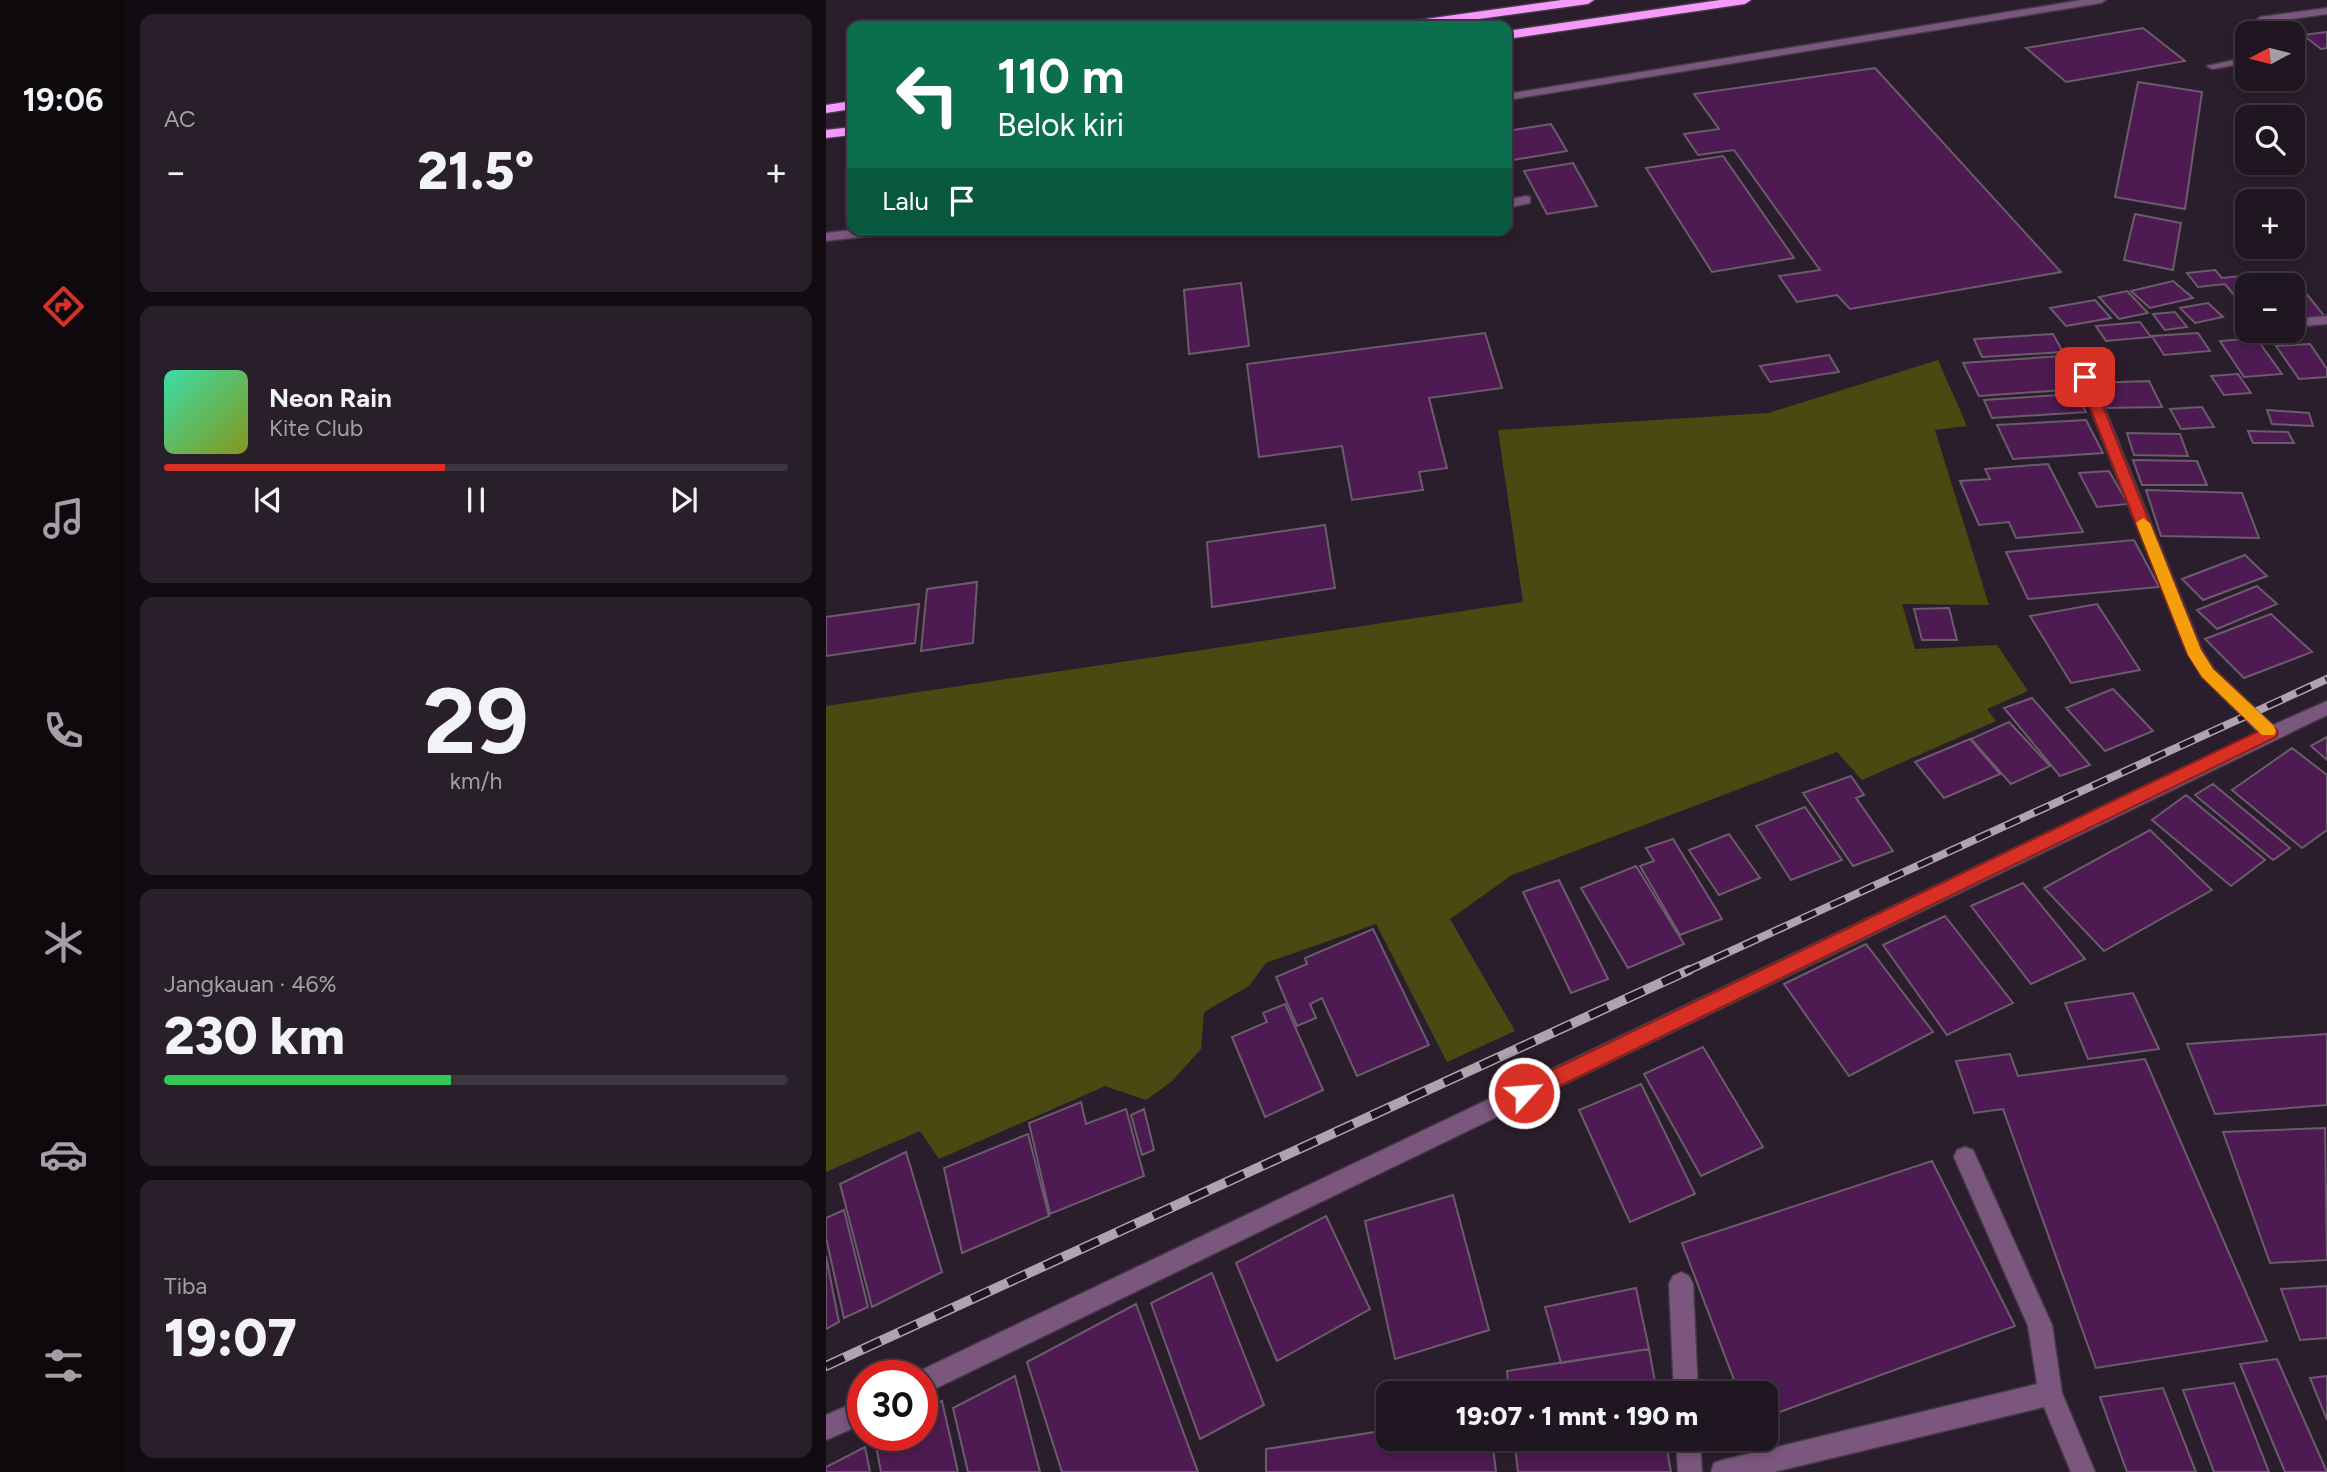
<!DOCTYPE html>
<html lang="id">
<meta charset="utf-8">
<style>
body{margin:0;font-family:Figtree,sans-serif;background:#281f2a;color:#f1f3f6;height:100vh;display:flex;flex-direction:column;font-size:26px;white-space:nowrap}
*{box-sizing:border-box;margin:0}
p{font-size:23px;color:#a29fa5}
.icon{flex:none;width:38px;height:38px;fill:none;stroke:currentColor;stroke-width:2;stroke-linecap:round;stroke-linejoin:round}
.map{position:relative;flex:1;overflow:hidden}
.panel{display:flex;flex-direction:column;gap:14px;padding:14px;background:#120c12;width:700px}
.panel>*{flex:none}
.hud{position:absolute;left:21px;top:21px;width:665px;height:214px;border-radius:14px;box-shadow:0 4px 10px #0003,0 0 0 2px #3d353f;background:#0b6e4f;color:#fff;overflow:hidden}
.needle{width:46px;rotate:263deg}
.controls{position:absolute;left:1409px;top:21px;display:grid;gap:14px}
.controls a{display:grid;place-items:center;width:70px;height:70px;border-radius:14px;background:#201621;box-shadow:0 4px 10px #0003,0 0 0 2px #3d353f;font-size:35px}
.speed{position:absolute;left:21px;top:1360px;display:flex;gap:14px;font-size:35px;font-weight:700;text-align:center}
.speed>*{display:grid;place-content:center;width:91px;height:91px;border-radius:50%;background:#201621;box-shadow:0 4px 10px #0003,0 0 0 2px #3d353f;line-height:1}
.speed .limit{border:10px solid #d22;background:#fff;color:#111}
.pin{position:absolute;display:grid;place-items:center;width:60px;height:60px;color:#fff;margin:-30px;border-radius:14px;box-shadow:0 4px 10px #0006}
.me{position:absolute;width:77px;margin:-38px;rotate:64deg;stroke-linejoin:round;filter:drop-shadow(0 0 5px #0008)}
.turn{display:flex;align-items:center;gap:24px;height:147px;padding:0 35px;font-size:32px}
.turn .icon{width:91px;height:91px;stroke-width:2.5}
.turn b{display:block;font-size:49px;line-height:60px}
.then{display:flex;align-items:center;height:66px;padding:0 35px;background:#0003;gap:14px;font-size:26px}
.big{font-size:52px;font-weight:800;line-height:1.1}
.panel .widget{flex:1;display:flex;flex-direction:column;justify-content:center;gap:10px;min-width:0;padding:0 24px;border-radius:14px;background:#281f2a}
.panel .dial{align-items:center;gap:0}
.dial b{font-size:91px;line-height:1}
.song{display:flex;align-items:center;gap:21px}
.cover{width:84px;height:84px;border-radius:10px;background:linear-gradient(135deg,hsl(160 70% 55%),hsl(70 70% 35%))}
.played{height:7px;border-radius:4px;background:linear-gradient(90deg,#d93025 45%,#3d353f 45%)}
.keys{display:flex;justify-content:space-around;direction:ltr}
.heat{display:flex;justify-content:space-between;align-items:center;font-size:38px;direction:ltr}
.charge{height:10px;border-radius:5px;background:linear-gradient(90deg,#34c759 46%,#3d353f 0)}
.trip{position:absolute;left:550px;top:1381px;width:402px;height:70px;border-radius:14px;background:#201621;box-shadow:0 4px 10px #0003,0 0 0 2px #3d353f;font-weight:800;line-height:70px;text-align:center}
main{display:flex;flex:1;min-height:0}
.menu{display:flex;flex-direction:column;width:126px;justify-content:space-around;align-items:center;background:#0d090d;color:#a29fa5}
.menu .icon{width:49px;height:49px}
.menu .current{color:#d93025}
.menu b{font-size:32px;color:#f1f3f6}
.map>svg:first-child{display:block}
.green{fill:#494911}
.building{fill:#4d1b52;stroke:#6b5b6c;stroke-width:2}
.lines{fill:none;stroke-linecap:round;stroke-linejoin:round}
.minor-casing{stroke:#463947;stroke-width:3}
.highway-casing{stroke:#463947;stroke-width:3}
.minor{fill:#7b567e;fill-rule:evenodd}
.highway{fill:#f79afe;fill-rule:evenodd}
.rail-far1-casing{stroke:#aea3af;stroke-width:8}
.rail-casing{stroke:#aea3af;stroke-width:10}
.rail-far1{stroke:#211522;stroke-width:5;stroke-dasharray:16;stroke-linecap:butt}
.rail{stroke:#211522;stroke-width:7;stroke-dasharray:20;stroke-linecap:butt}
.route{fill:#d93025;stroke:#8d1f18;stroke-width:2}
.slow{fill:#f59e0b}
</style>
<main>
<nav class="menu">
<b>19:06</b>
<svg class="icon current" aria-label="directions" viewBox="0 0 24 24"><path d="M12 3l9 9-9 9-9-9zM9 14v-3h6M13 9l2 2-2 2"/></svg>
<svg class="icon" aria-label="music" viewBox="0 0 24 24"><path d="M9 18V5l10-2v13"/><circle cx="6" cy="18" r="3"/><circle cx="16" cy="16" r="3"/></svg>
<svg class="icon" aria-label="phone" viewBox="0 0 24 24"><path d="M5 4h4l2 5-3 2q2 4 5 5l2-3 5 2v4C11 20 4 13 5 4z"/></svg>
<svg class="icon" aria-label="climate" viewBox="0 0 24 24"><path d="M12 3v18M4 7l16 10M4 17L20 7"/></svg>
<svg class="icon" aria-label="car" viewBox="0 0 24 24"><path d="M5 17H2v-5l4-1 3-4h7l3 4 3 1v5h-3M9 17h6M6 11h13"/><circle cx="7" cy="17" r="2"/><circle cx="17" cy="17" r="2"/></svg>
<svg class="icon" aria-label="filters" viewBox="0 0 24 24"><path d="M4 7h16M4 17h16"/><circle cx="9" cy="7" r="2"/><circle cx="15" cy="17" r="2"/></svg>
</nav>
<section class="panel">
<div class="widget"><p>AC</p>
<div class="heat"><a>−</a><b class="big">21.5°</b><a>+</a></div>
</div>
<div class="widget">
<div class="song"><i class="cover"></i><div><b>Neon Rain</b><p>Kite Club</p></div></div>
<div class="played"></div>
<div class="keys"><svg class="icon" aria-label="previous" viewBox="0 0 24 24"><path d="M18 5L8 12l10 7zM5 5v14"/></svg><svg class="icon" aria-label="pause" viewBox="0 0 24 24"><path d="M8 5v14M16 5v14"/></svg><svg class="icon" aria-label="next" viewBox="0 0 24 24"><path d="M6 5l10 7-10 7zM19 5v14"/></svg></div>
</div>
<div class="widget dial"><b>29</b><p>km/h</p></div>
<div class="widget"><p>Jangkauan · 46%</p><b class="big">230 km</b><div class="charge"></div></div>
<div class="widget"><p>Tiba</p><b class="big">19:07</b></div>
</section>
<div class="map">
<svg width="1501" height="1472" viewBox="0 0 1501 1472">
<rect width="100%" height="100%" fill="#2b1e2c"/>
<path class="green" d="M1112 360 1141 426 1109 430 1163 605 1076 604 1089 649 1171 645 1202 691 1161 709 1170 721 1036 780 1011 752 686 875 624 919 689 1031 621 1062 550 924 440 963 423 986 378 1012 375 1049 345 1082 320 1100 279 1086 113 1159 94 1131 0 1172V706L697 602 672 430 942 413Z"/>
<path class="building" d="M1317 28 1359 61 1240 82 1200 48Z
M1501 32V48L1495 49 1477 35Z
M1049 68 1235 272 1024 309 1011 295 971 302 953 276 994 270 908 150 872 155 858 134 893 129 868 94Z
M1312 82 1376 92 1359 209 1289 197Z
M725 124 741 151 681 161V131Z
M897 156 968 258 886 272 820 168Z
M747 163 771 206 721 214 698 171Z
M1309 214 1355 223 1347 270 1298 260Z
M1389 270 1396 278 1416 276 1424 285H1421V311L1399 284 1372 287 1361 273Z
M1347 281 1367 298 1324 308 1305 291Z
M415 283 423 346 363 354 358 290Z
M1301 291 1322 313 1293 319 1273 297Z
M1479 292 1500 318 1466 319V293Z
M1269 300 1285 318 1240 326 1224 308Z
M1382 303 1397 317 1369 323 1354 308Z
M1349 312 1361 327 1339 330 1327 314Z
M1314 322 1325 337 1280 341 1270 326Z
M659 333 676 388 603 398 621 468 593 472 597 490 526 500 516 446 433 457 421 364Z
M1372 333 1384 351 1338 355 1326 336Z
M1227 334 1237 352 1156 357 1148 339Z
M1430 338 1456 374 1418 377 1394 341Z
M1484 344 1501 369V377L1473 379 1450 346Z
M1003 355 1013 372 944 382 934 366Z
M1235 356 1252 389 1153 396 1137 363Z
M1412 374 1425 393 1398 395 1385 376Z
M1323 381 1336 407 1277 408 1266 383Z
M1250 394 1260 412 1166 418 1158 400Z
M1376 407 1388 427 1355 429 1344 409Z
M1441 410 1483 413 1487 426 1446 424Z
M1260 420 1277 453 1187 459 1171 425Z
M1422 431 1462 432 1468 443H1427Z
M1301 433 1354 434 1362 456 1308 455Z
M1307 460 1371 461 1381 485H1316Z
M1222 464 1257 532 1190 538 1183 522 1153 525 1134 481 1164 479 1159 469Z
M1283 471 1302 504 1271 507 1253 473Z
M1320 490 1416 493 1433 538 1335 536Z
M499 525 509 588 386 607 381 542Z
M1308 540 1333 587 1202 599 1180 552Z
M1419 555 1441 576 1377 600 1356 579Z
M151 582 147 643 95 651 101 589Z
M1431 586 1451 604 1391 629 1371 610Z
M93 604 89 643 0 656V617Z
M1271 604 1314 670 1245 683 1204 616Z
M1123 608 1131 640H1096L1088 609Z
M1445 614 1486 652 1418 678 1379 639Z
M1287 689 1327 731 1279 751 1240 708Z
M1206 698 1264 765 1234 776 1178 708Z
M1183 722 1224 766 1185 784 1145 739Z
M1501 737V760L1485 746Z
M1144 739 1174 774 1118 798 1089 762Z
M1466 748 1501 775V830L1476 848 1406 790Z
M1025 776 1038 795 1030 798 1067 851 1027 866 977 793Z
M1387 784 1464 848 1447 860 1369 795Z
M1360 795 1439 860 1405 886 1326 820Z
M979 807 1016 860 965 880 930 826Z
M1324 830 1386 890 1278 951 1218 888Z
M903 834 934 878 893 895 863 850Z
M847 839 896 919 854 935 814 866 828 861 820 848Z
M810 866 858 944 802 968 755 888Z
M733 880 782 979 745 993 697 892Z
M1197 883 1259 959 1205 984 1145 906Z
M1119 916 1187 1003 1121 1035 1057 945Z
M547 929 603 1045 531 1076 496 998 484 1004 490 1018 471 1026 450 977 481 964 479 958Z
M1040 944 1107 1032 1023 1076 958 984Z
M1307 993 1333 1049 1262 1059 1239 1003Z
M459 1004 497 1090 439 1117 406 1037 441 1022 437 1013Z
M1501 1034V1105L1389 1114 1361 1044Z
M877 1047 937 1147 875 1176 818 1074Z
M1184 1054 1192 1076 1319 1059 1441 1341 1270 1368 1177 1109 1148 1113 1130 1061Z
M815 1084 869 1194 804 1222 753 1110Z
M255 1102 260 1124 300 1109 318 1176 224 1214 203 1123Z
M318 1109 328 1150 316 1155 305 1115Z
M1499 1128 1501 1260 1444 1263 1397 1132Z
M202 1134 223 1216 136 1253 118 1168Z
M80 1152 116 1272 46 1307 14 1184Z
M1106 1161 1189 1326 940 1417V1393H913L856 1243Z
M627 1195 663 1330 569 1359 539 1221Z
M18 1210 42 1307 18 1318 0 1238V1218Z
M500 1216 544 1309 451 1361 410 1263Z
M0 1256 13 1322 0 1329Z
M386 1273 438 1405 374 1439 325 1303Z
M1501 1286V1338L1474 1340 1455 1289Z
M810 1288 823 1349 735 1363 719 1307Z
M310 1304 372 1472H236L201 1362Z
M823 1349 831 1393H683L681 1371Z
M1451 1359 1501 1472H1459L1414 1364Z
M189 1376 214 1472H142L127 1408Z
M1501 1376V1420L1484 1378Z
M1408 1383 1443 1472H1388L1357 1390Z
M1337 1388 1370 1472H1301L1274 1397Z
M116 1401 132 1472H55L48 1435H96V1410Z
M562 1430V1438H666L670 1472H440V1449Z
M688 1438H839L845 1472H692Z
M39 1447 44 1472H0V1467Z"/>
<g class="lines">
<g class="minor-casing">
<path id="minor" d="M1256 0H1280L1275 3 681 100V94Z
M1501 8V14L1437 23 1443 33H1433L1426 24 1434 17Z
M1421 57V63L1386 69 1381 66Z
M700 196 704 197V203L681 208V200Z
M34 229H74L68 233 0 241V233Z
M1501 316V324L1466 327V319Z
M1249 348 1256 352 1376 650 1388 669 1447 725 1501 701V715L96 1395V1376L87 1374 1432 732 1376 677 1360 651 1242 352Z
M1139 1147 1147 1150 1226 1325 1236 1393 1269 1472H1245L1218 1407 948 1472H885L888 1463 897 1460 1211 1384 1202 1326 1128 1157 1131 1150Z
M855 1272 863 1276 867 1284 872 1393H848L843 1284 847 1276Z
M37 1399V1424L0 1440V1415Z
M850 1438H874L876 1472H852Z"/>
</g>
<g class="highway-casing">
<path id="highway" d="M736 0H768L762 4 602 26H572L578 22Z
M894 0H925L919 4 681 39V31Z
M26 101V109L0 113V105Z
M26 127V135L0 138V130Z"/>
</g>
<use href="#minor" class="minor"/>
<use href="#highway" class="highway"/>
<g class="rail-far1-casing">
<path id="rail-far1" d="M859 972 1501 679"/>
</g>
<g class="rail-casing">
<path id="rail" d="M0 1366 863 970"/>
</g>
<use href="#rail-far1" class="rail-far1"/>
<use href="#rail" class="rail"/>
</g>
<path class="route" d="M1259 373 1265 377 1375 650 1387 669 1450 729 1452 733 1450 737 705 1100 698 1102 691 1100 688 1093 691 1087 1433 731 1376 677 1360 651 1252 377Z"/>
<path class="slow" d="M1317 518 1324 523 1375 650 1387 669 1448 726 1450 731 1448 735H1436L1376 677 1362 655 1310 523Z"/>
</svg>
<div class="controls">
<a><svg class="needle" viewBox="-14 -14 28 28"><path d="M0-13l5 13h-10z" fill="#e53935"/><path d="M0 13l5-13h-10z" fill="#a29fa5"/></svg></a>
<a><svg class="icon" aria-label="search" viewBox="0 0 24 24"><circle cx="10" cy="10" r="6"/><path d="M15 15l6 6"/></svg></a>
<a>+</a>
<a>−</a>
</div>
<div class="speed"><div class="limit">30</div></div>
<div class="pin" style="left:1259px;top:377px;background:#d93025"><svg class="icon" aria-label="arrive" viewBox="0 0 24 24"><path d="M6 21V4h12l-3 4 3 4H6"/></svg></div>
<svg class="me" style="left:698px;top:1093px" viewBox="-20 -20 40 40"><circle r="17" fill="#d93025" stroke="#fff" stroke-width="3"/><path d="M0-11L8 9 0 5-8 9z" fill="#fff"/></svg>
<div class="trip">19:07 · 1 mnt · 190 m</div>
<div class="hud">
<div class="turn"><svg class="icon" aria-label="left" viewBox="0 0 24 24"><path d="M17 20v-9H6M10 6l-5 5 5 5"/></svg><div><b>110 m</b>Belok kiri</div></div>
<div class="then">Lalu<svg class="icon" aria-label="arrive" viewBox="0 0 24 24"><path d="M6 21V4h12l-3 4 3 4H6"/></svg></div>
</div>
</div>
</main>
